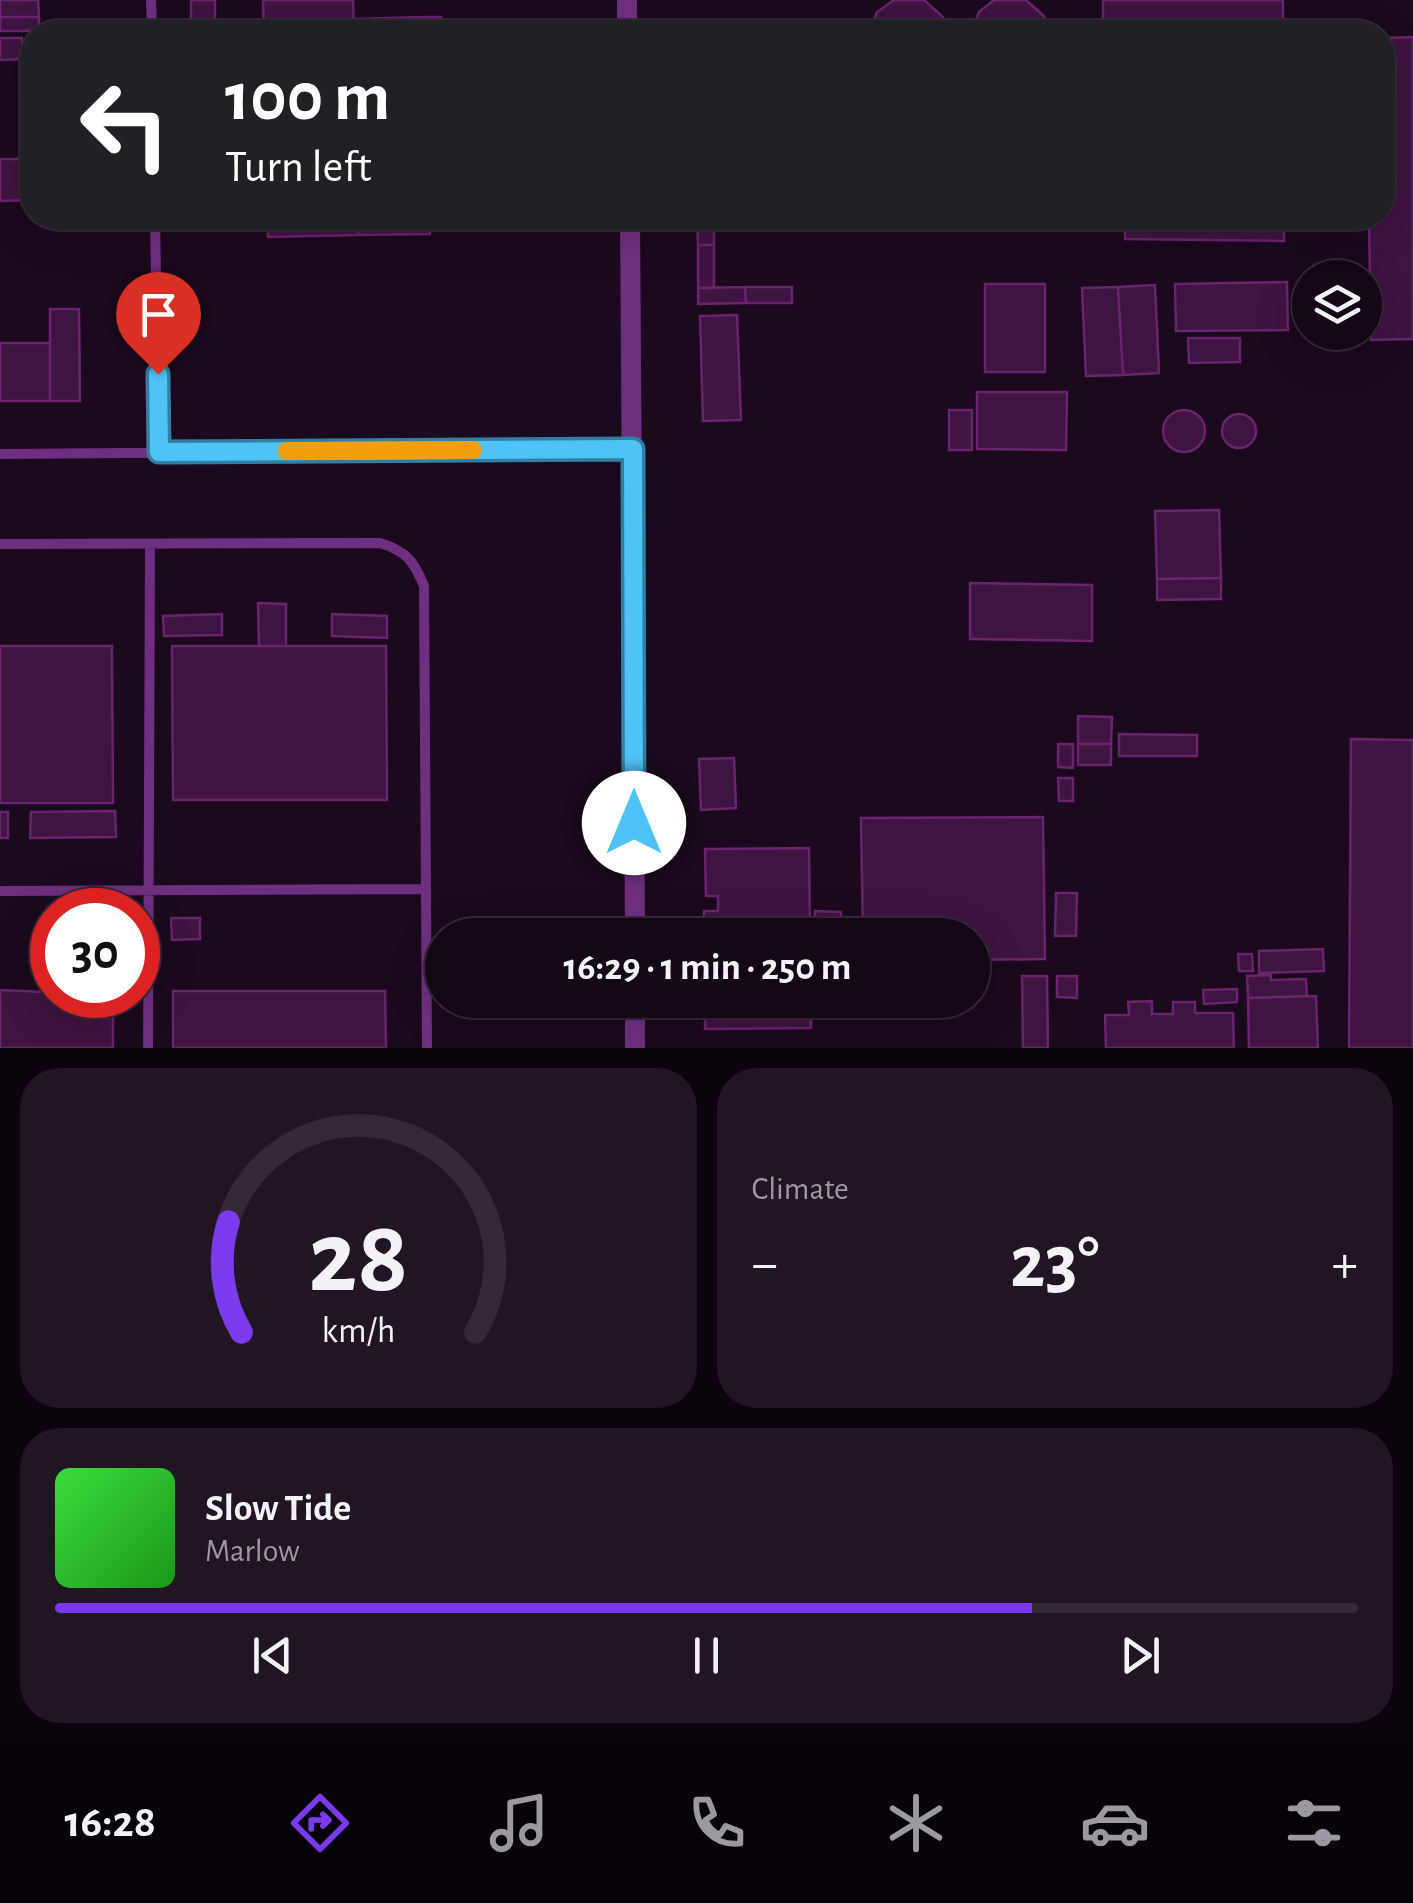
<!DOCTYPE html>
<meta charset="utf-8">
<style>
body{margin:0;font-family:"Alegreya Sans",sans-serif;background:#211523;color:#f1f3f6;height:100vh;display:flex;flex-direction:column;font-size:38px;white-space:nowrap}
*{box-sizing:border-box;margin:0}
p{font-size:32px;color:#9d99a1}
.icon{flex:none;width:55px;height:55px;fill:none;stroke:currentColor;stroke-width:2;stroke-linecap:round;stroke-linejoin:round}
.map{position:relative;height:1048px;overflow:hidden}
.panel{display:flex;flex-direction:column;gap:20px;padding:20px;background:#0b040c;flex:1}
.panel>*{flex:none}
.top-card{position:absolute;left:20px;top:20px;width:1375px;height:210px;border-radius:40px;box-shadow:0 10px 40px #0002,0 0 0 2px #332835;background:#202124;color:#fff;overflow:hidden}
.controls{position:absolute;left:1292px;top:260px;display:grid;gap:20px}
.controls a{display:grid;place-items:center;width:90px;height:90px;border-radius:50%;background:#140716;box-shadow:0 10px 40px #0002,0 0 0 2px #332835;font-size:50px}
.speed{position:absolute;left:30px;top:888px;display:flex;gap:20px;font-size:50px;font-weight:700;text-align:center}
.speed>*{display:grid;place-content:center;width:130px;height:130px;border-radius:50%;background:#140716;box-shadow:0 10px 40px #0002,0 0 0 2px #332835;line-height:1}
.speed .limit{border:15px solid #d22;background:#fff;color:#111}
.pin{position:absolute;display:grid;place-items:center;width:85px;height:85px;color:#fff;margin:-102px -42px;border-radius:50% 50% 50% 0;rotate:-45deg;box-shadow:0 0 10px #0007}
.pin .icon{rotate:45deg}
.me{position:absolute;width:110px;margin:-55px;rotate:0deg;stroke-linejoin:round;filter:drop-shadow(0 0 8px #0008)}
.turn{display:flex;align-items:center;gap:35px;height:210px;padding:0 40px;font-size:45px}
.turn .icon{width:130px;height:130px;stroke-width:2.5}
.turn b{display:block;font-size:70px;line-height:85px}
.big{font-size:75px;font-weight:600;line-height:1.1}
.panel .card{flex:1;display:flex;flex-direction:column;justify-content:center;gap:15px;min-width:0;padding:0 35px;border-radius:40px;background:#211523}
.panel .dial{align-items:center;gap:0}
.dial svg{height:260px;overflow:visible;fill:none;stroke:#332835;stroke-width:7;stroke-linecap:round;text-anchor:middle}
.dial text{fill:#f1f3f6;stroke:none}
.song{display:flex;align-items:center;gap:30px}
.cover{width:120px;height:120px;border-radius:15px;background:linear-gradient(135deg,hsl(120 70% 55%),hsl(120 70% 35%))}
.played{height:10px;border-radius:5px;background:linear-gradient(90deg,#7c3aed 75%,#332835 75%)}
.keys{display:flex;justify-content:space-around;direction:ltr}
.heat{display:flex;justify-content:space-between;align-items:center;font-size:55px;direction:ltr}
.panel .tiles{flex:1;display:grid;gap:20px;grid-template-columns:1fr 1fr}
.card:last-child{grid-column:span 2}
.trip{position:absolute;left:425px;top:918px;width:565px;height:100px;border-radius:50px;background:#140716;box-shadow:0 10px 40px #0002,0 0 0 2px #332835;font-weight:600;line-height:100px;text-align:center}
.tab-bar{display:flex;height:160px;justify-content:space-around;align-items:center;background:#080309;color:#9d99a1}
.tab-bar .icon{width:70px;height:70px}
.tab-bar .current{color:#7c3aed}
.tab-bar b{font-size:45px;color:#f1f3f6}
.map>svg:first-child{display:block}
.building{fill:#3e1440;stroke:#6a236e;stroke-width:2.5}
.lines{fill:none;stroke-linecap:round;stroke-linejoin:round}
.lane{stroke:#6f2f81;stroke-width:10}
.street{stroke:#6f2f81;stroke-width:20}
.route-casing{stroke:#337fa1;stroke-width:25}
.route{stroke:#4fc3f7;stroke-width:18}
.slow{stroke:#f59e0b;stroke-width:18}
</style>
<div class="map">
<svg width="1413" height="1048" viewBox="0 0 1413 1048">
<rect width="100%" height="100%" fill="#1b091d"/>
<path class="building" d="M0 0H38L39 17H0Z
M191 0H215V32H191Z
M263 0H353L354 32H264Z
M894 0H924L943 17 947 32H870L877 12Z
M994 0H1026L1044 16 1048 32H971L979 12Z
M1103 0H1283V32H1103Z
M0 17H39V31H0Z
M426 17H441L442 32H426Z
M426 17V32H354L353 19Z
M1413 37V339L1371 340 1369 218H1382V38Z
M0 38H22L23 59 0 60Z
M0 159H32V200L0 201Z
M267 218H358V235L268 237Z
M358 218H430V234L358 235Z
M434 218H449L450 230H435Z
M697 218H714V245H698Z
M1125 218H1284V241L1125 239Z
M698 245H714V288H698Z
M1287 282 1288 330 1176 331 1175 284Z
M985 284H1045V372H985Z
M1155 285 1159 373 1123 375 1118 287Z
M745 287 746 303 698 304V288Z
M745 287H792V303H746Z
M1118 287 1123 375 1086 376 1082 288Z
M50 309H79L80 401H50Z
M737 315 741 420 703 421 700 316Z
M1188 338H1240V362L1189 363Z
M0 343H50V401H0Z
M977 392H1067L1066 450 977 449Z
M1163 431a21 21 0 1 1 42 0a21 21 0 1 1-42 0Z
M949 410H972V450H949Z
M1222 431a17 17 0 1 1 34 0a17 17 0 1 1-34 0Z
M1219 510 1221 578 1157 579 1155 511Z
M1221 578V599L1157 600V579Z
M970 583 1092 585V641L970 639Z
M258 603 286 604V646H259Z
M222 614V635L164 636 163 616Z
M332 614 387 616V638L332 636Z
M0 646H112L113 803H0Z
M172 646H386L387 800H173Z
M1078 716 1112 717 1111 744H1078Z
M1119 734 1197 735V756H1119Z
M1351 739 1413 740V1048H1349Z
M1058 744H1073V768L1058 767Z
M1078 744H1111V765H1078Z
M734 758 736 808 701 810 699 759Z
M1058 778H1073V801H1059Z
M115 811 116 837 30 838 31 812Z
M0 812H8V838H0Z
M1043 817 1045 959 972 960V935H863L861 818Z
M809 848 810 935H704V911H718V896H706L705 849Z
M1056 893H1077L1076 936H1055Z
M815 911 841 912V935H815Z
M171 918H200V939L172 940Z
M1323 949 1324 971 1259 973V951Z
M1238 954H1252L1253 971H1239Z
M1271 975V980L1306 979 1307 996 1248 998 1247 976Z
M1022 976H1047L1048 1048H1023Z
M1057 976H1077V998L1057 997Z
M1237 989V1002L1204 1004 1203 990Z
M0 990 113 995V1048H0Z
M173 991H385L386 1048H173Z
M1316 996 1318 1048H1249L1248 998Z
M705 1000H811V1028L705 1029Z
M1152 1001V1014H1173V1002H1195V1013H1233L1234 1048H1106L1105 1015H1129L1128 1002Z"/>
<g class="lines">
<path class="lane" d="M151 0 152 32
M155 218 159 453
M0 454 632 449
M0 544 380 543C406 551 414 561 424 586L427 1048
M0 891 426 889
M148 1048 150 544"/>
<path class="street" d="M627 0V32
M630 218 635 935
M635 1000V1048"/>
</g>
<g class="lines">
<g class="route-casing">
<path id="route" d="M158 374 159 452 633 449 634 823"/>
</g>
<use href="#route" class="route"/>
<path class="slow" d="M287 451 473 450"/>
</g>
</svg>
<div class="controls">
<a><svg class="icon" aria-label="layers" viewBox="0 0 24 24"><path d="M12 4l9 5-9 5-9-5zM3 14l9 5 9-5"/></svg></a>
</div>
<div class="speed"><div class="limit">30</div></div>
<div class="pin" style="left:158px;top:374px;background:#d93025"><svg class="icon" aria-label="arrive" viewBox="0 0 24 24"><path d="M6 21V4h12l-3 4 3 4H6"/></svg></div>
<svg class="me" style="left:634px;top:823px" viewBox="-20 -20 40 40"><circle r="19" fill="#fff"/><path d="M0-13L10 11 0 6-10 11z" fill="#4fc3f7"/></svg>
<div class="trip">16:29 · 1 min · 250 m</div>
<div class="top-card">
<div class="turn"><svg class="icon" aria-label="left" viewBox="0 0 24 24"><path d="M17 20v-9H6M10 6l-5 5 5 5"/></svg><div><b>100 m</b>Turn left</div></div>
</div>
</div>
<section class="panel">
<div class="tiles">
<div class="card dial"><svg viewBox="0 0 100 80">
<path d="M14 69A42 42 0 1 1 86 69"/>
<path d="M14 69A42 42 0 0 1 10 35" stroke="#7c3aed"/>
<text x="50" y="56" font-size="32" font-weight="700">28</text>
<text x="50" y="72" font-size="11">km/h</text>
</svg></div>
<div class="card"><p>Climate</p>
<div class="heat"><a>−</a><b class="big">23°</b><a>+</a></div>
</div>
<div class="card">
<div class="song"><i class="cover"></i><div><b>Slow Tide</b><p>Marlow</p></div></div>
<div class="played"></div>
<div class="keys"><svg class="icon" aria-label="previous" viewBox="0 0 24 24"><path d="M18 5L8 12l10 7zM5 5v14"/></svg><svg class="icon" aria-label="pause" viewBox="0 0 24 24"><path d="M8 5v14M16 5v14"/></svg><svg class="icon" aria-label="next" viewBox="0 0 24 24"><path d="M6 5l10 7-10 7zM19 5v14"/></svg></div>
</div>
</div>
</section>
<nav class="tab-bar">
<b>16:28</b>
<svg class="icon current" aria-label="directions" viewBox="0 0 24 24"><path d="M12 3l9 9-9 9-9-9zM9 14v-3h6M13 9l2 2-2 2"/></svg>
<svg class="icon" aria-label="music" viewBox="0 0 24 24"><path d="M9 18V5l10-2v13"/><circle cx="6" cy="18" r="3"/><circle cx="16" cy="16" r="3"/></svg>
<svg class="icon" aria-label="phone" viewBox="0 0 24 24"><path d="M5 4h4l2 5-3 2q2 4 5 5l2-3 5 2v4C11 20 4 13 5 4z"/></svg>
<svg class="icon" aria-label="climate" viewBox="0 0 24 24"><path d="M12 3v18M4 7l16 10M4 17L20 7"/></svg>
<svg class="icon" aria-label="car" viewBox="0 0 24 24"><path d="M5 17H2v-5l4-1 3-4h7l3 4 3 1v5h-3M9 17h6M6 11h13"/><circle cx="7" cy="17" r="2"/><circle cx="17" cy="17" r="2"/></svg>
<svg class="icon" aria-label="filters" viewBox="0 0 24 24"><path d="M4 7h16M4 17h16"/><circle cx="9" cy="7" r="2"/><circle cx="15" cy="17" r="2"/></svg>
</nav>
